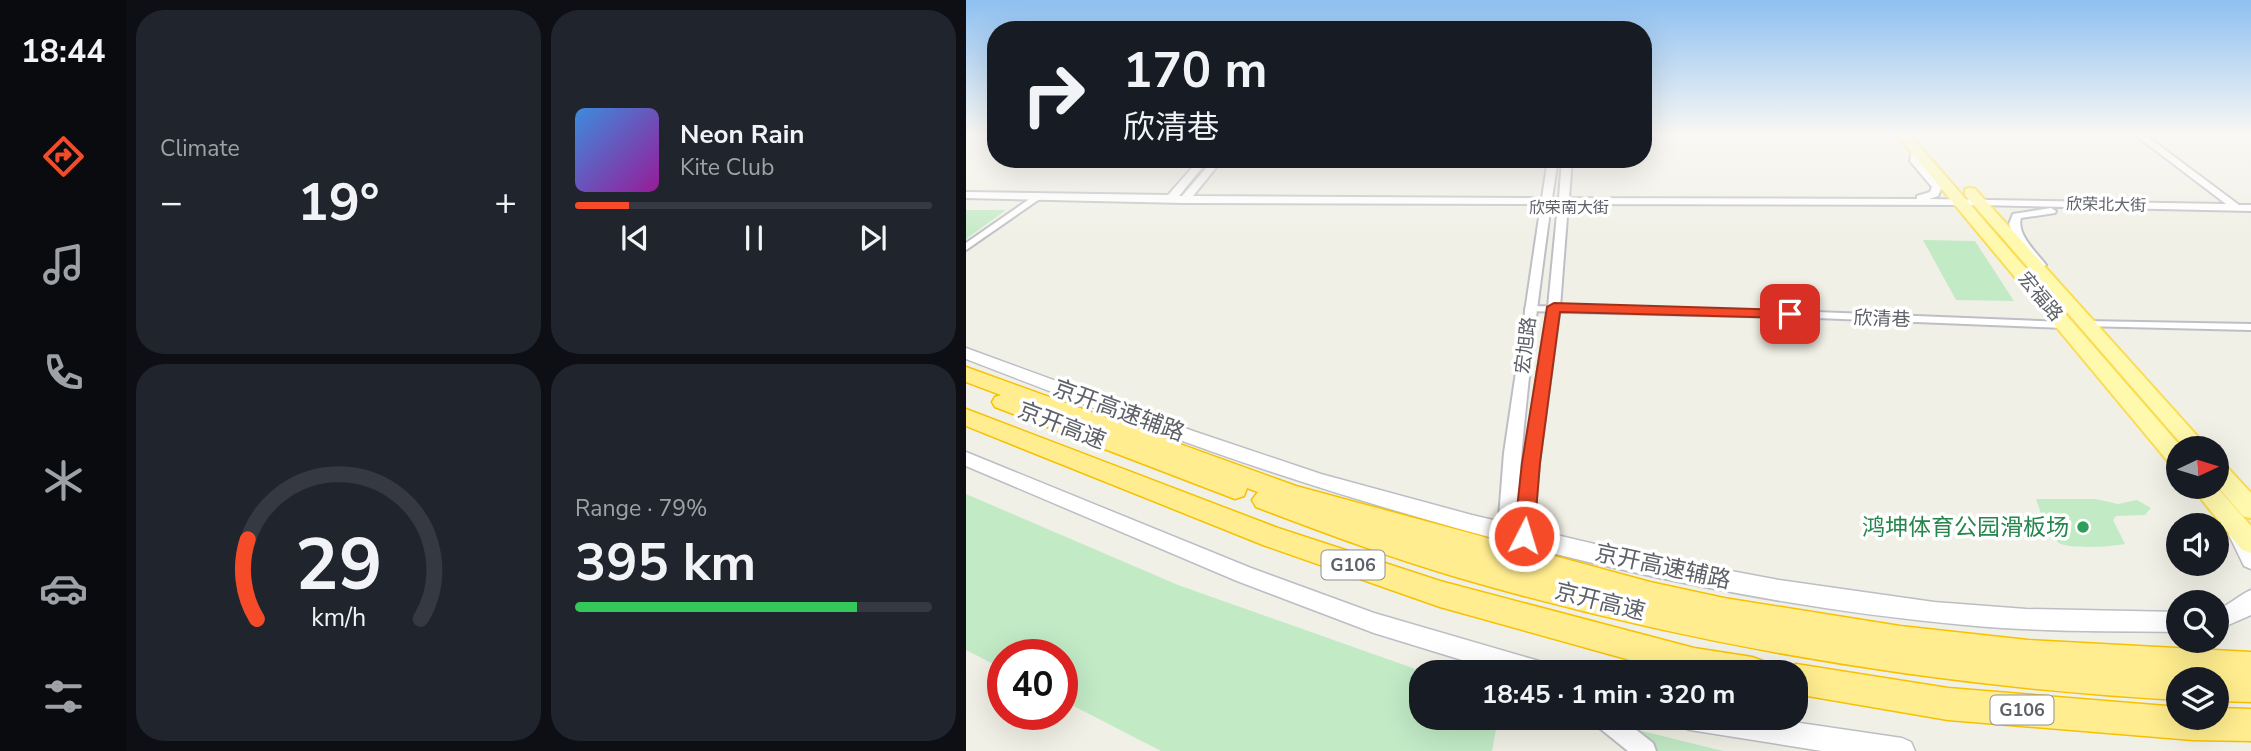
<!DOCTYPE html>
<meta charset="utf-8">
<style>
body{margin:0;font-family:"Nunito Sans","Noto Sans SC",sans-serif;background:#20242c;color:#f1f3f6;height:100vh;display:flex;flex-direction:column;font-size:26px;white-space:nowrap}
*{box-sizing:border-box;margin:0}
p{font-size:23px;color:#9ea1a6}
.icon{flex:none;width:38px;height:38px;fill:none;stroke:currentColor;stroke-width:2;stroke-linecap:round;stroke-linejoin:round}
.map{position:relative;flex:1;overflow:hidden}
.details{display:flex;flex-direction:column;gap:10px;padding:10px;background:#0d0f14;width:840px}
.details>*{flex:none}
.guide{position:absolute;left:21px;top:21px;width:665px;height:147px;border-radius:28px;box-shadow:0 7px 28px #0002;background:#171b24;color:#f1f3f6;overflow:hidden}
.needle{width:46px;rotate:86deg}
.fabs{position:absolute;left:1200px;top:436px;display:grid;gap:14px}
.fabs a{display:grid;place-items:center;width:63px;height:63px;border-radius:50%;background:#171b24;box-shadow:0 7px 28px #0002;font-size:35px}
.speed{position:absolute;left:21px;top:639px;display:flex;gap:14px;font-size:35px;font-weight:700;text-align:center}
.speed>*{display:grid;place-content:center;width:91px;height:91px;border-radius:50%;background:#171b24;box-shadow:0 7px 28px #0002;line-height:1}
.speed .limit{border:10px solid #d22;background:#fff;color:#111}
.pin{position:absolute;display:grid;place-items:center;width:60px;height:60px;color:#fff;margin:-30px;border-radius:14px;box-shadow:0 4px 10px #0006}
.me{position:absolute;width:77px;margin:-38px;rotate:5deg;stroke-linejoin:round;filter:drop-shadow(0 0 5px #0008)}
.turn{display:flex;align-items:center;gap:24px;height:147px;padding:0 21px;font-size:32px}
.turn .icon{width:91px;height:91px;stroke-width:2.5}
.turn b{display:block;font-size:49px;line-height:60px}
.big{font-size:52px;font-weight:700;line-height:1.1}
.details .tile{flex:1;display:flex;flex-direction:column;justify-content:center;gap:10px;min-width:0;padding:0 24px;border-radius:28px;background:#20242c}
.details .dial{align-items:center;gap:0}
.dial svg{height:182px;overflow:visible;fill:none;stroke:#363941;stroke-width:7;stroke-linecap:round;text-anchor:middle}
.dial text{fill:#f1f3f6;stroke:none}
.song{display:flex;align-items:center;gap:21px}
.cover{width:84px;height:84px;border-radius:10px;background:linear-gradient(135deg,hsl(210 70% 55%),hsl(300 70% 35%))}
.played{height:7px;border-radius:4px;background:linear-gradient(90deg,#f54b28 15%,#363941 15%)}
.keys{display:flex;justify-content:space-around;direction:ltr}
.heat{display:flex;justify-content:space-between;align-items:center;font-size:38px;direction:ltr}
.charge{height:10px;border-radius:5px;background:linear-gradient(90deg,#34c759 79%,#363941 0)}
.details .tiles{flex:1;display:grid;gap:10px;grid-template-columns:repeat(2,1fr)}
.trip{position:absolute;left:443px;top:660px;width:399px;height:70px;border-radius:28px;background:#171b24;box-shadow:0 7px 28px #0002;font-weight:700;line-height:70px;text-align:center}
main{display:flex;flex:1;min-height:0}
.tabs{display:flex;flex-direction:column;width:126px;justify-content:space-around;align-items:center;background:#090b0e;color:#9ea1a6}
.tabs .icon{width:49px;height:49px}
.tabs .on{color:#f54b28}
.tabs b{font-size:32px;color:#f1f3f6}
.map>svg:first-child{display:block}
.green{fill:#c2eac5}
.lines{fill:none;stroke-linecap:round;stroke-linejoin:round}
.minor-casing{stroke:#bebfc6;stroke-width:4}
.tertiary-casing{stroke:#bebfc6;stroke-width:4}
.secondary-casing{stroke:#bcbec5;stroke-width:3}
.primary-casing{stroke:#fbdc55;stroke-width:4}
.motorway-casing{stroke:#f7c100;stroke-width:3}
.minor{fill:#fff;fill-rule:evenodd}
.tertiary{fill:#fff;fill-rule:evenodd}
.secondary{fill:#fff;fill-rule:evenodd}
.primary{fill:#fff9ad;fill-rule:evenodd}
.motorway{fill:#ffed8f;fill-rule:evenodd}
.route{fill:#f54b28;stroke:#9f311a;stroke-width:2}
.leisure-dot{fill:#2e9e5b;stroke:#fff;stroke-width:2.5}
.labels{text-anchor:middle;stroke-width:7;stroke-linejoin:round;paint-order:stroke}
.far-street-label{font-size:16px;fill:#5e6168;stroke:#fff}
.shield{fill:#fff;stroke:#8e9095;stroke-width:2}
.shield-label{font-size:18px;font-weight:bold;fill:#5e6168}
.street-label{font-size:19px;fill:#5e6168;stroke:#fff}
.near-street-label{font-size:23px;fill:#5e6168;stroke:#fff}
.near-leisure-label{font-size:23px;fill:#27864d;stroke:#fff;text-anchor:end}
</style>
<main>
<nav class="tabs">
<b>18:44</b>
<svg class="icon on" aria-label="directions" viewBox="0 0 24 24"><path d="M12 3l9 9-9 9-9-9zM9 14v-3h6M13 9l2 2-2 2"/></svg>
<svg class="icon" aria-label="music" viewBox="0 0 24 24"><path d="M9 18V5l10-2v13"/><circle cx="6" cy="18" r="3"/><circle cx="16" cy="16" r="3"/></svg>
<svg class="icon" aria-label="phone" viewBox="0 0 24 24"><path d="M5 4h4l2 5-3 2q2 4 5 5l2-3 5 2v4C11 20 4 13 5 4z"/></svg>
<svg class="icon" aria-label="climate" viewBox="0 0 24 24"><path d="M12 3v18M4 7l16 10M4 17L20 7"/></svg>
<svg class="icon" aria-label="car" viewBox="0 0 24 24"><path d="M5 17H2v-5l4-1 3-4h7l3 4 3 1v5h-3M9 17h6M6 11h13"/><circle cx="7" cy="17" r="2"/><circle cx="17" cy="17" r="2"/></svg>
<svg class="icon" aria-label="filters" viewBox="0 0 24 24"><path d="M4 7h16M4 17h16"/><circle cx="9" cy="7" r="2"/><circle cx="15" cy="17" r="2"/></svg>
</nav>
<section class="details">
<div class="tiles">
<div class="tile"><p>Climate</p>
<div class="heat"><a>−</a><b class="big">19°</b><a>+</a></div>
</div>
<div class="tile">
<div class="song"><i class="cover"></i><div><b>Neon Rain</b><p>Kite Club</p></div></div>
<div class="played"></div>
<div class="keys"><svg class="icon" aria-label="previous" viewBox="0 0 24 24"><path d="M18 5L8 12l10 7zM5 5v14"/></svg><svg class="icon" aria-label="pause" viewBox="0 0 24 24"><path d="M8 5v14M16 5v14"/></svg><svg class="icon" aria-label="next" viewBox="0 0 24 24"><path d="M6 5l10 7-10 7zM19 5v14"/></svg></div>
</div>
<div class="tile dial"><svg viewBox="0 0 100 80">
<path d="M14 69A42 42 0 1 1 86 69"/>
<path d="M14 69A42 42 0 0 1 10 34" stroke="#f54b28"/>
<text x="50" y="56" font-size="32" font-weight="700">29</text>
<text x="50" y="72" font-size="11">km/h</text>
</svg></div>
<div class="tile"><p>Range · 79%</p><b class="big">395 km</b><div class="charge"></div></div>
</div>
</section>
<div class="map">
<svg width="1285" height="751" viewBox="0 0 1285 751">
<rect width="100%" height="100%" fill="#f1f0e6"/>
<path class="green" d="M0 210H40L0 239Z
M957 240 1009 241 1048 301 990 300Z
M0 494 212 585 458 672H455V718H532L526 751H195L96 700V654H37V669L0 650Z
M1070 499H1130L1152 504 1171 500 1185 508 1179 515 1150 516 1147 520 1159 544C1146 547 1103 549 1093 543 1082 535 1074 511 1070 499Z
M664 728 749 749 758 751H681Z"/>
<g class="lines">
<g class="minor-casing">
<path id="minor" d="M72 193 76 196 75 198 0 250V243Z
M564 306 851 312 1100 322 1106 325 1100 328 851 318 560 311 559 309 560 307Z
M1120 321 1285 324V330L1116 326 1114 324Z"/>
</g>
<g class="tertiary-casing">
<path id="tertiary" d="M1168 134H1178L1273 205H1285V211L1012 205 602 204 594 307 573 463 567 536 564 541 558 543 552 541 549 536 557 463 582 307 592 204H585C570 313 556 421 550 531L547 536 541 538 535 536 532 531 538 453 575 204 218 203 0 198V192L202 195 234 159H243L213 196H216L248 159H257L227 196 576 198 582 159H592L586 198H593L596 159H606L603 198 951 199V196L964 192 966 187 944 161 946 151 950 148 954 151V161L976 187 972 196 963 199 1260 204Z
M1085 208 1090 211 1089 213 1055 218C1050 234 1071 253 1080 265L1074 268 1070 267 1046 233 1043 224 1047 214Z
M628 718H655L687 743 690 751H662L631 726Z"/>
</g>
<g class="secondary-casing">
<path id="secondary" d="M0 348 227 431 355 474 506 515 658 551 813 580 968 602 1060 609 1213 612V632C1142 631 1070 632 999 625 768 604 527 545 306 472 203 438 102 398 0 359Z
M0 452 285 568 408 613 573 661 581 664 585 672H535L408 633 271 581 0 466Z
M1273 527 1280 529 1285 539V569L1278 566 1263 535 1266 529Z
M1285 590V615L1251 630V610C1265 604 1273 595 1285 590Z
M712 718H800L936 738 945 742 949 751H856L724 730 715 727Z"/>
</g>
<g class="primary-casing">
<path id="primary" d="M930 134H943L1216 448H1213V467L1205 465Z
M1004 188 1009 189 1242 448H1219L999 195V189Z
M1251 463 1259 465 1285 493V518L1277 516 1251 486Z
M1225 486H1250L1285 526V553L1276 550Z"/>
</g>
<g class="motorway-casing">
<path id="motorway" d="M0 367 330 486 684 582 758 598 934 626 1062 640 1285 652V702L1251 701V679H1213V700C967 686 726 646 490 577 422 557 356 532 290 507L286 500 292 492 281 488 278 496 269 499 29 407 26 402 29 397 35 395 0 382Z
M0 409 312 528 474 581 728 648 786 657 797 661 801 672H707L474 607 297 545 0 426Z
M830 664 982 688 1213 707V718H1251V708L1285 709V741L1227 740 982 720 830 694V672H817L819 668Z"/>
</g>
<use href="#minor" class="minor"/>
<use href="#tertiary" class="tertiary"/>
<use href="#secondary" class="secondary"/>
<use href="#primary" class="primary"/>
<use href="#motorway" class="motorway"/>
</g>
<linearGradient id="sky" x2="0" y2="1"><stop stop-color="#8ec0f1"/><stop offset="0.56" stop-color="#f9f8f4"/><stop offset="1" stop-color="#f9f8f4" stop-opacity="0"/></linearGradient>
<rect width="1285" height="240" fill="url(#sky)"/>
<path class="route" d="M588 303 824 310 832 314 824 318 594 312 574 463 568 536 565 542 558 545 551 542 548 536 556 463 581 307Z"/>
<circle class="leisure-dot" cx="1117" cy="527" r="7"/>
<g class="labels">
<g class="far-street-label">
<text transform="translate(1140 204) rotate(1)" y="6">欣荣北大街</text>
<text x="603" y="213">欣荣南大街</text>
</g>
<g class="shield">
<rect x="355.5" y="550.5" width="63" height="29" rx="5"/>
<rect x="1024.5" y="695.5" width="63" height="29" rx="5"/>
</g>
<g class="shield-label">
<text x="387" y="571">G106</text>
<text x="1056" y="716">G106</text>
</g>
<g class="street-label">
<text transform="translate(1075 296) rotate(50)" y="7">宏福路</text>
<text transform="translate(916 318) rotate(2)" y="7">欣清巷</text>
<text transform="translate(559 345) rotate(-83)" y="7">宏旭路</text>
</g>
<g class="near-street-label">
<text transform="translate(153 410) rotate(20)" y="8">京开高速辅路</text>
<text transform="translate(96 425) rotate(21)" y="8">京开高速</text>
<text transform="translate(697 566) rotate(12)" y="8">京开高速辅路</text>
<text transform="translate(634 601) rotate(14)" y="8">京开高速</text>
</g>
<g class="near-leisure-label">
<text x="1103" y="535">鸿坤体育公园滑板场</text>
</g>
</g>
</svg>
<div class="fabs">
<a><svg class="needle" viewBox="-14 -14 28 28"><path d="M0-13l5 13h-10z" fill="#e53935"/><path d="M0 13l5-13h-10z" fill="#9ea1a6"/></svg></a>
<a><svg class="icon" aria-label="sound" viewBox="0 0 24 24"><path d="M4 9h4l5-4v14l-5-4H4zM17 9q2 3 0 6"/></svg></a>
<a><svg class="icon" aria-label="search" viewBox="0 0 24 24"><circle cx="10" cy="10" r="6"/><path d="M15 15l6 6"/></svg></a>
<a><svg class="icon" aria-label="layers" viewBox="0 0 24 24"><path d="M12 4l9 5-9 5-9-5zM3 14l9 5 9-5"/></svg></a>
</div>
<div class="speed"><div class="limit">40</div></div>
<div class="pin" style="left:824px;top:314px;background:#d93025"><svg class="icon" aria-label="arrive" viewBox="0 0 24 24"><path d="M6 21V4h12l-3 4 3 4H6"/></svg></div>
<svg class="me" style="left:558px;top:536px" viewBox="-20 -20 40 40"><circle r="17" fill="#f54b28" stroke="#fff" stroke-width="3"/><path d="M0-11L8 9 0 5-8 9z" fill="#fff"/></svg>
<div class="trip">18:45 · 1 min · 320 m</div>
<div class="guide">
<div class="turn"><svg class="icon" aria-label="right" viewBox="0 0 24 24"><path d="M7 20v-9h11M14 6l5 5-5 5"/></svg><div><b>170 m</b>欣清巷</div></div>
</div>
</div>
</main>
